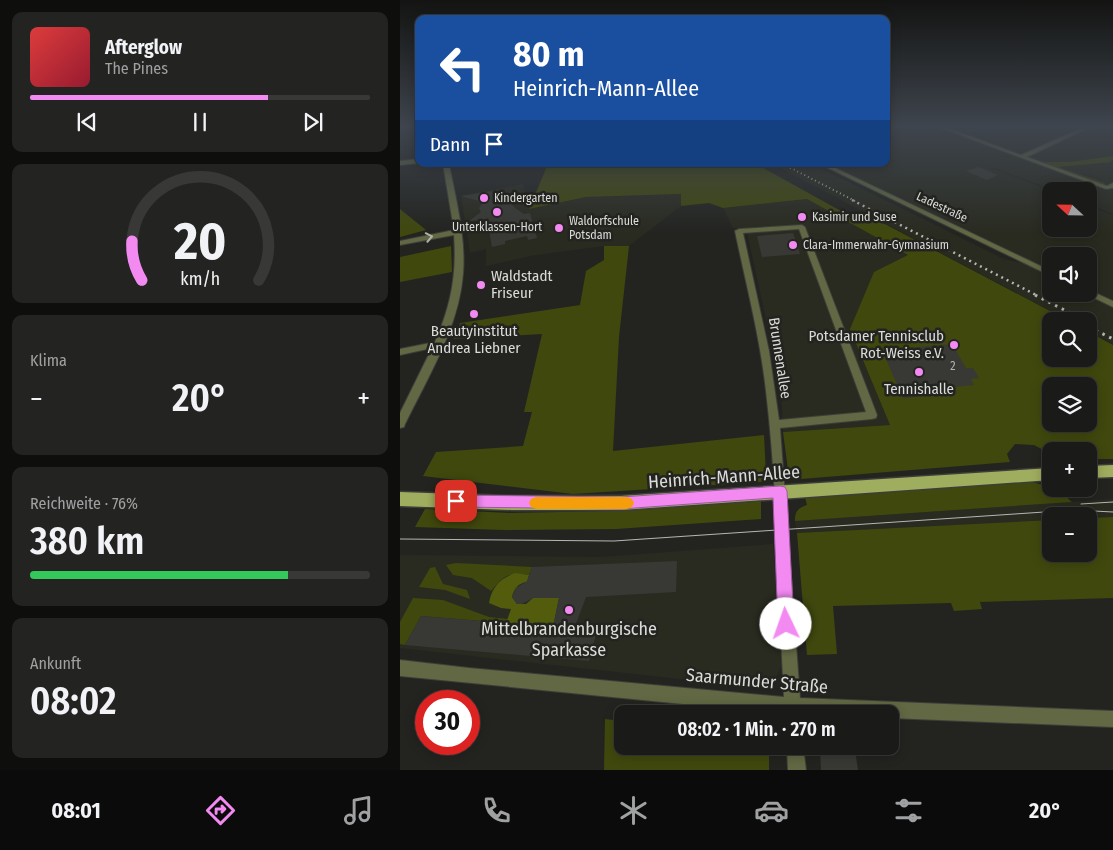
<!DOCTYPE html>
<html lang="de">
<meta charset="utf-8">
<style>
body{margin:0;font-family:"Fira Sans Condensed",sans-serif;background:#232421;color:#f1f3f6;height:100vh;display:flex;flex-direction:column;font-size:19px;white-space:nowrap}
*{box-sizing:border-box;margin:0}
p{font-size:16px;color:#9fa1a2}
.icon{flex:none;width:28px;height:28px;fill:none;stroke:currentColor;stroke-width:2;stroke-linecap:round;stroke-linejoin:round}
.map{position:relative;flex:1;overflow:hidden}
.side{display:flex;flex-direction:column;gap:12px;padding:12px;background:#0e0f0d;width:400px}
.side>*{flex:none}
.top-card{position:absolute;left:15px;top:15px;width:475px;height:152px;border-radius:10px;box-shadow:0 2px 12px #0003,0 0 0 1px #383937;background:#1a4fa0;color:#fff;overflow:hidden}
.needle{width:32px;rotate:292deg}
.tools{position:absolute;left:642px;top:182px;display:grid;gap:10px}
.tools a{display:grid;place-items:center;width:55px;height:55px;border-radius:10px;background:#1a1b18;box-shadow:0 2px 12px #0003,0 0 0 1px #383937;font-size:25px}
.speed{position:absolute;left:15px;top:690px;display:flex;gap:10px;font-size:25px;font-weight:700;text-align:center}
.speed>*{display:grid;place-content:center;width:65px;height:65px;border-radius:50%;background:#1a1b18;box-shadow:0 2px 12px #0003,0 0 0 1px #383937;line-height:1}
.speed .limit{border:8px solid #d22;background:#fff;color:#111}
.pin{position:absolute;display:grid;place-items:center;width:42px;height:42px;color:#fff;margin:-21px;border-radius:10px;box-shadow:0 2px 8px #0006}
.me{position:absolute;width:55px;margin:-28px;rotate:357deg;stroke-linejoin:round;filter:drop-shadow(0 0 4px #0008)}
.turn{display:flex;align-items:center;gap:18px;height:105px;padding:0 15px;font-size:22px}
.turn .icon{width:65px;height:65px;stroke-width:2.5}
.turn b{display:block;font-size:35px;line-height:42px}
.then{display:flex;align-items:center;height:48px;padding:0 15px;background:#0003;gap:10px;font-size:19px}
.big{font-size:38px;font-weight:600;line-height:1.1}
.side .widget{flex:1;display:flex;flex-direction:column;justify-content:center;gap:8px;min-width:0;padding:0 18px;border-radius:10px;background:#232421}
.side .dial{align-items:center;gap:0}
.dial svg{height:130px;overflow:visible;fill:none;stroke:#383937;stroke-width:7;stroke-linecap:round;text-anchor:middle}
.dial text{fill:#f1f3f6;stroke:none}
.song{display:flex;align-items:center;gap:15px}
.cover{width:60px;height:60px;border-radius:8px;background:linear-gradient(135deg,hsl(0 70% 55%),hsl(350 70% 35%))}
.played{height:5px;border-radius:2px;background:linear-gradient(90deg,#f28af2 70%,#383937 70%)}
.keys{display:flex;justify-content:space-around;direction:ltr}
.heat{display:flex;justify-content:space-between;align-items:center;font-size:28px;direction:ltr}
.charge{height:8px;border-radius:4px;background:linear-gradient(90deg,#34c759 76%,#383937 0)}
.trip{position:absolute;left:214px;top:705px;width:285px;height:50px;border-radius:10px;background:#1a1b18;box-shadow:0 2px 12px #0003,0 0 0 1px #383937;font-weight:600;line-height:50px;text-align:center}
.menu{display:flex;height:80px;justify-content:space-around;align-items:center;background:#0a0b0a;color:#9fa1a2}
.menu .icon{width:35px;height:35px}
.menu .selected{color:#f28af2}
.menu b{font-size:22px;color:#f1f3f6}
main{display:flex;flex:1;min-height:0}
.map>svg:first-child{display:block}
.built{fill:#292b20}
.green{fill:#40480e;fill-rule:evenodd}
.water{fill:#525c0c}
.building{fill:#383934}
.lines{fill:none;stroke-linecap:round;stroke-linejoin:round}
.minor-casing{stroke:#3d3e3a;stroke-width:2}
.major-casing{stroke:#3d3e3a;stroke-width:3}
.minor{fill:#616843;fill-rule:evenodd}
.major{fill:#9fad5e;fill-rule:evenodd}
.tram{stroke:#b6b7b4;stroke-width:1}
.rail-far2{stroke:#b6b7b4;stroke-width:2;stroke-dasharray:1 3;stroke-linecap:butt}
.rail-far1{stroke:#b6b7b4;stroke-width:2.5;stroke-dasharray:2 4;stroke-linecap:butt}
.rail{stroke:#b6b7b4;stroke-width:3;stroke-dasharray:2.5 5;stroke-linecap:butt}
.oneway{stroke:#b0b3a4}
.route{fill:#f28af2;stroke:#9d5a9d}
.slow{fill:#f59e0b}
.poi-dot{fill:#f28af2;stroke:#232420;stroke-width:2}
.labels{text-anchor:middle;stroke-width:5;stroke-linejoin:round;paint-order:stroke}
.far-poi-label{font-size:12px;fill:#dbdcd9;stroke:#232420;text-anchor:start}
.far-street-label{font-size:12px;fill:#dbdcd9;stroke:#232420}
.number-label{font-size:12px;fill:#b2b3b0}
.poi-label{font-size:15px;fill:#dbdcd9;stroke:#232420}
.street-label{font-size:15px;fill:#dbdcd9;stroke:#232420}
.near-street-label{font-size:18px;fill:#dbdcd9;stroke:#232420}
.near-poi-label{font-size:18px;fill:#dbdcd9;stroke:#232420}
</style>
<main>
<section class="side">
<div class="widget">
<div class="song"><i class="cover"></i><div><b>Afterglow</b><p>The Pines</p></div></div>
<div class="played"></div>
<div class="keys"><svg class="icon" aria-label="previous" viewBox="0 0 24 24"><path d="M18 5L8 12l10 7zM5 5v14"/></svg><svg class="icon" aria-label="pause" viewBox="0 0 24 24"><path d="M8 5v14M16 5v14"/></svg><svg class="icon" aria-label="next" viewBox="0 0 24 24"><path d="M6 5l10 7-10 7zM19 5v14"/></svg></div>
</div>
<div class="widget dial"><svg viewBox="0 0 100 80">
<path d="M14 69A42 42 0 1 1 86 69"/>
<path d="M14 69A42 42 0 0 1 8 45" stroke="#f28af2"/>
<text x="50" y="56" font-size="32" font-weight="700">20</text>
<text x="50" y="72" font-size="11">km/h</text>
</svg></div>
<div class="widget"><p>Klima</p>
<div class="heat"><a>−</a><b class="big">20°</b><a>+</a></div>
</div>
<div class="widget"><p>Reichweite · 76%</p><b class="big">380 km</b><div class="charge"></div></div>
<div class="widget"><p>Ankunft</p><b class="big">08:02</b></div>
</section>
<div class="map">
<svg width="713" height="770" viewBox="0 0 713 770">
<rect width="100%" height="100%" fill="#232420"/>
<path class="built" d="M486 126H713V214L689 204V191H655L597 169 583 167 597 170 652 191 651 229H689V206L713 215V302L689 290V256H651V272L427 164H486V153L494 154 486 153Z
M373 164H412L604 259 626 264 651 276V294H687L713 306V344L689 331V321H670Z
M123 184 129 209 186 197 282 194 281 206 229 246H204L136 255 86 266V249L70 253 61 196Z
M407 199 508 255 450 329 490 425 383 432 381 388 346 228H333L323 208Z
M713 499V517L689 518V516H651V520L397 533 395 521Z
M373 544 382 665 370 689 0 648V555L201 557Z"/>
<path class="green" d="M713 156V160L710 161 712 162 658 167 705 183 703 185 649 166 645 162H670Z
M148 164H356L450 216 464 213 669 321H651V359H689V332L713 345V459H689V451H651V454L634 445 615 444 607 454 610 462 401 479 400 470H388L383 432 490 425 450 329 474 272 508 255 407 199 323 208 309 203 281 206V194L186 197 129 209ZM651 386H689V424H651Z
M0 209 26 230 0 237Z
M51 246 52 272 0 282V257Z
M204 246H229L219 337 213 451 364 435 366 476 361 482 173 494 23 476 36 452 123 446 132 412H124L142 334 54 339 60 323 180 305 186 271 204 260Z
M628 481 651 487V489H657L672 502 395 521C395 511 398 508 407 505L405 497Z
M361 499V519L216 529 104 530 15 527 25 509 109 513 213 511Z
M713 517V598L580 602 582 609 554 611 551 603 433 606 437 654 407 655 397 533 651 520V554H689V518Z
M56 563 132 567 129 575C109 572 104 575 91 591L72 578 53 575 46 565Z
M35 567 43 584 67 590 70 599 45 590 19 587 30 568Z
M13 598 43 600 89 617 108 619 106 623 21 616 5 645 0 644V622Z
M205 719 222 721V746H369V770H204Z"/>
<path class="water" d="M115 573 129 575 127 582C118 583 114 589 112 597L117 604H126L133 598H159L153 627 106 623 111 609 101 608 89 603C92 586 100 579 115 573Z"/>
<path class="building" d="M577 167 581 168 598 175 587 180 566 171Z
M99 190 115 208 124 214 130 213 137 238 128 240 127 236 105 241V244L92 247 87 219 69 221 81 212 79 208 83 202 61 196Z
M393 233 400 254 362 257 357 236Z
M552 344 566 368H573L579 378 571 379 574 385 554 387 557 393 503 398 482 350Z
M277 561 276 592 186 597 174 629 197 631 189 661 5 645 21 616 153 627 159 598H133L122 604H117L112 597 116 588 127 581 132 567Z
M455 750 458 770H421L420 751Z"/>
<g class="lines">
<g class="minor-casing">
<path id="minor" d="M535 126H543L621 155 686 126H693L627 157 707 186 713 183V188L706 189Z
M19 159V163L0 165V161Z
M43 164H49C56 200 66 237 63 274 59 327 28 377 5 424L4 427 0 428V413L32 348 0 355V349L35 342C51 305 57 275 54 235L0 245V241L54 230Z
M420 164H427L651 271V276Z
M402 225 405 227 477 415 476 418 472 419 380 428 400 698 713 711V727L490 718V714H385L0 676V660L69 668 384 697C378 595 378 492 366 391 360 337 346 284 335 231L339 229ZM399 229 466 412 379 420 369 351 343 233Z
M689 290 713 301V307L686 294H689Z
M387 746H403L406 770H388Z"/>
</g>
<g class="major-casing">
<path id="major" d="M713 465V477L689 478V466Z
M651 468V480L221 510H112L0 506V492L112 496H221Z"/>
</g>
<use href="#minor" class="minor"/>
<use href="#major" class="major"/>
<path class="tram" d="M681 504 713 502
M0 539 214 541 674 510 713 512"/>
<path class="rail-far2" d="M383 164 455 201"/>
<path class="rail-far1" d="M452 200 638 296"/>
<path class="rail" d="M635 295 686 321
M689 327 713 339"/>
</g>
<defs><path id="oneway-chevron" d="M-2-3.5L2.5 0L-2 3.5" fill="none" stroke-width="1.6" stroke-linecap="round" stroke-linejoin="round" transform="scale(1.25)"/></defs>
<use class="oneway" href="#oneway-chevron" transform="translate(29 237) rotate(-11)"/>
<linearGradient id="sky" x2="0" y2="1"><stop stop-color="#131412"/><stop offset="0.54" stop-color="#3f454e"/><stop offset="1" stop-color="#3f454e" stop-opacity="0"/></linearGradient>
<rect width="713" height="234" fill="url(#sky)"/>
<path class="route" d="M380 486 385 487 387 491 394 624 392 630 386 633 380 630 378 624 373 498 221 509 56 507 51 505 49 501 51 497 56 495 221 497Z"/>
<path class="slow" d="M136 497H227L232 499 234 503 232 507 227 509H136L131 507 129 503 131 499Z"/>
<g class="poi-dot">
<circle cx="84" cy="198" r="5"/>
<circle cx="97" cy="212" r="5"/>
<circle cx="402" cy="217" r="5"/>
<circle cx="159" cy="228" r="5"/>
<circle cx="393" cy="245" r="5"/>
<circle cx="81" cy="285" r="5"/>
<circle cx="74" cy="314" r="5"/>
<circle cx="554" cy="345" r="5"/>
<circle cx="519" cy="372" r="5"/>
<circle cx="169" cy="610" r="5"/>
</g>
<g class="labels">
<g class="far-poi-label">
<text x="94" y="202">Kindergarten</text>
<text x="412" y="221">Kasimir und Suse</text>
<text x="169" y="225">Waldorfschule<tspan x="169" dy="14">Potsdam</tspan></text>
<text x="97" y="231" text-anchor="middle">Unterklassen-Hort</text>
<text x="403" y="249">Clara-Immerwahr-Gymnasium</text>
</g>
<g class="far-street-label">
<text transform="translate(542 207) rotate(25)" y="4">Ladestraße</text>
</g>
<g class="number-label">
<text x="553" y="370">2</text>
</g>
<g class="poi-label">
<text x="91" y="281" text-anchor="start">Waldstadt<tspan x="91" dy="17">Friseur</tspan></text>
<text x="74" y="336">Beautyinstitut<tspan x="74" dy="17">Andrea Liebner</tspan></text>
<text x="544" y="341" text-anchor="end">Potsdamer Tennisclub<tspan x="544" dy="17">Rot-Weiss e.V.</tspan></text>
<text x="519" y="394">Tennishalle</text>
</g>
<g class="street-label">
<text transform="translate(380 358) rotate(81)" y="5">Brunnenallee</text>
</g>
<g class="near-street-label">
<text transform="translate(324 477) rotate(-4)" y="6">Heinrich-Mann-Allee</text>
<text transform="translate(357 681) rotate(5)" y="6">Saarmunder Straße</text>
</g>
<g class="near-poi-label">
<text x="169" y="635">Mittelbrandenburgische<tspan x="169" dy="21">Sparkasse</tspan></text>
</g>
</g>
</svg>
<div class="tools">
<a><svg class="needle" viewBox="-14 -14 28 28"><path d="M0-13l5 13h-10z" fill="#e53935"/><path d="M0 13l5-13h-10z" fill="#9fa1a2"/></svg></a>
<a><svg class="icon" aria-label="sound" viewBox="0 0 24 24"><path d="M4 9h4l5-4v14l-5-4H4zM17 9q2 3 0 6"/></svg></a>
<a><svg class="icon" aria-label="search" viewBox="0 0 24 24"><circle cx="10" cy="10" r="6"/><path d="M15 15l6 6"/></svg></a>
<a><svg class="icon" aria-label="layers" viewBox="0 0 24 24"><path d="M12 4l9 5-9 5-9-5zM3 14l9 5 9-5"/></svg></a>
<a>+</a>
<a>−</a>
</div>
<div class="speed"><div class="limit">30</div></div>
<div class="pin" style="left:56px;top:501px;background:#d93025"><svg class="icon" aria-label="arrive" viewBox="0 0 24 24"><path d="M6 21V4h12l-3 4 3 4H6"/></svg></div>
<svg class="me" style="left:386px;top:624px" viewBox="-20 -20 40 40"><circle r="19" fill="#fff"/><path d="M0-13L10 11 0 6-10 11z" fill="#f28af2"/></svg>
<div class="trip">08:02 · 1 Min. · 270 m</div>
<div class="top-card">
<div class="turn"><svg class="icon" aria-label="left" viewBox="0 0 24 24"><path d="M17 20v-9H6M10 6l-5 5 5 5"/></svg><div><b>80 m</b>Heinrich-Mann-Allee</div></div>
<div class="then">Dann<svg class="icon" aria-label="arrive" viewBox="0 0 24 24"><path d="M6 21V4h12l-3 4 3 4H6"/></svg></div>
</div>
</div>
</main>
<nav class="menu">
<b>08:01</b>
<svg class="icon selected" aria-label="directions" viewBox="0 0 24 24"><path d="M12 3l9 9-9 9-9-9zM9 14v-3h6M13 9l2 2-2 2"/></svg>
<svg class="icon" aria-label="music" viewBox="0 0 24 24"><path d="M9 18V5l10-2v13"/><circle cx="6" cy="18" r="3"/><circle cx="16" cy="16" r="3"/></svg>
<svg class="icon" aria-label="phone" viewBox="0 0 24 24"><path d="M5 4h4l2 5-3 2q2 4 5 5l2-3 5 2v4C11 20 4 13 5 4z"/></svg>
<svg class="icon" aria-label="climate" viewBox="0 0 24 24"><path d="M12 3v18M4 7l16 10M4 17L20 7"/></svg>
<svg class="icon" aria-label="car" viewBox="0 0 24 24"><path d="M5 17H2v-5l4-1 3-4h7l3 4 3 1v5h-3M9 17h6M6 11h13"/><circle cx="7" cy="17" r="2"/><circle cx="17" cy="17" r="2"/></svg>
<svg class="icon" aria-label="filters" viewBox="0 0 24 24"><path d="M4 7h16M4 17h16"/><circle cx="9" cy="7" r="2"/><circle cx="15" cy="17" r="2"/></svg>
<b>20°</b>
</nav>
